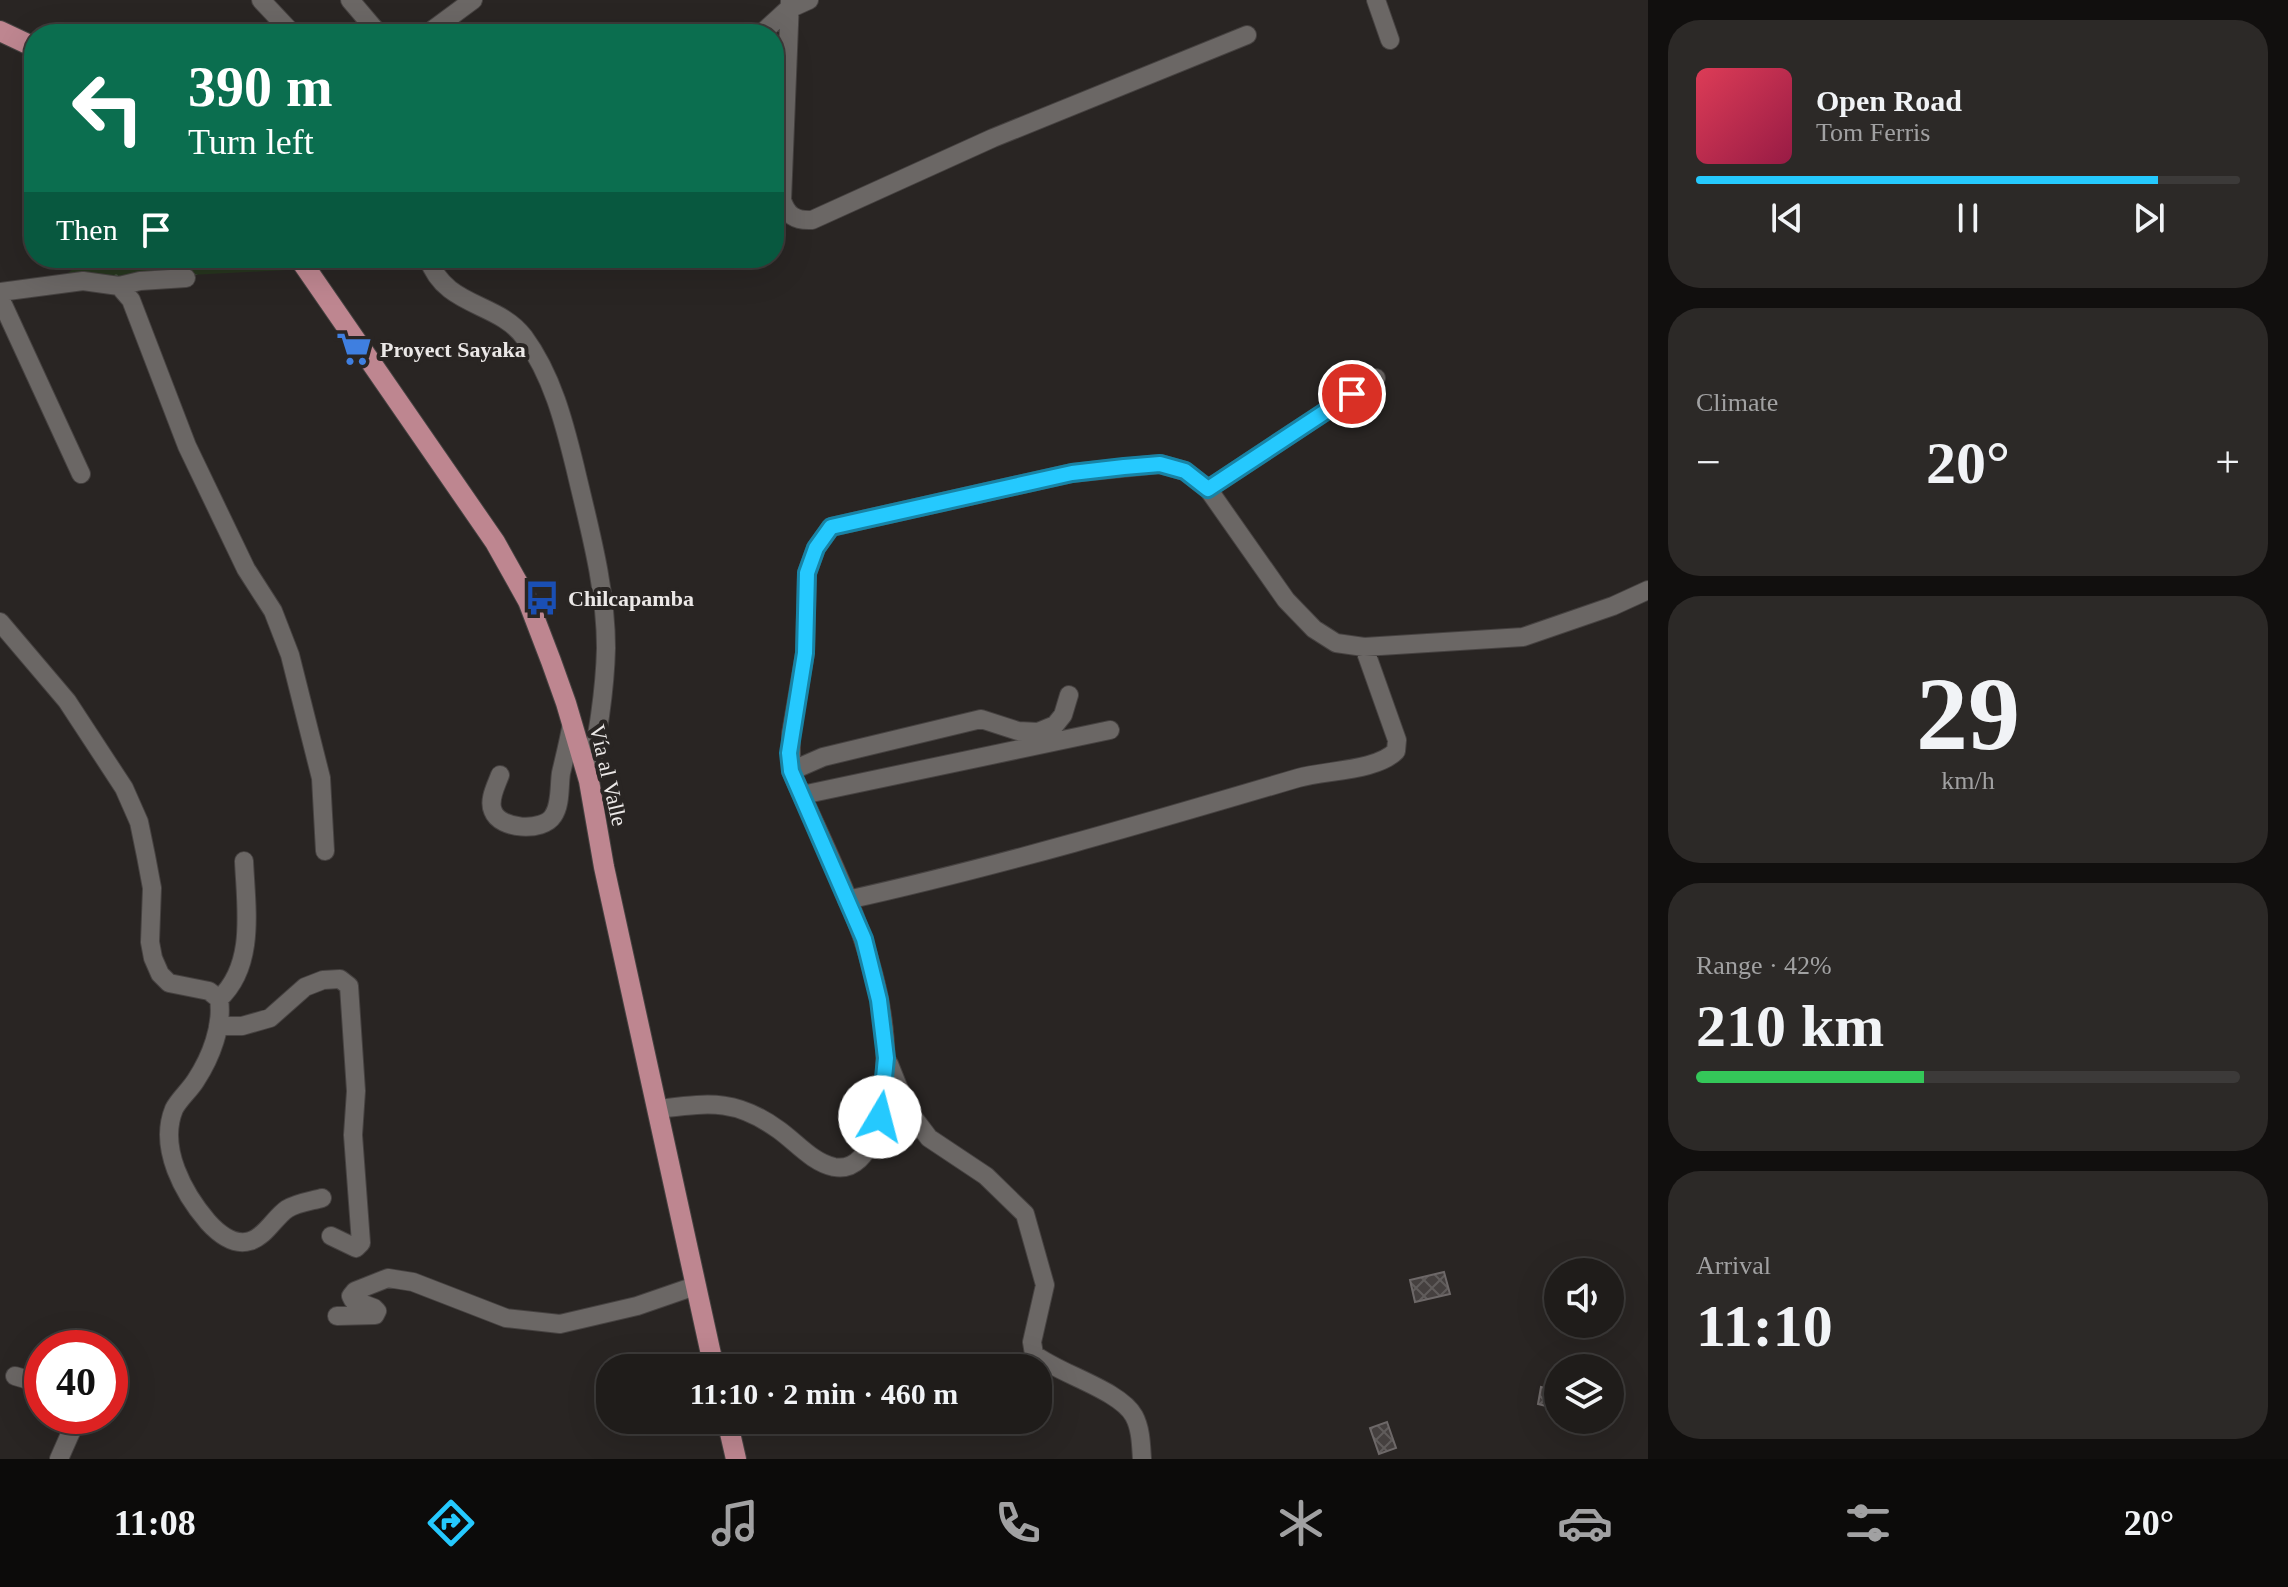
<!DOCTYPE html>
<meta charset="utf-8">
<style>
body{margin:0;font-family:Georgia,serif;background:#2c2927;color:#f1f3f6;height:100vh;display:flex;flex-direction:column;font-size:30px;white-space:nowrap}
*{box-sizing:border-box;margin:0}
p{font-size:26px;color:#a1a1a2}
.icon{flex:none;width:44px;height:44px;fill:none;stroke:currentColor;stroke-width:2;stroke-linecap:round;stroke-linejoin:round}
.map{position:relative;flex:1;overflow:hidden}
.sheet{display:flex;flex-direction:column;gap:20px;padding:20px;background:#110f0e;width:640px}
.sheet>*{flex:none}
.guide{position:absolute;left:24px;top:24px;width:760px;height:244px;border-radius:32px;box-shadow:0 8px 32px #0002,0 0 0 2px #3c3a39;background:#0b6e4f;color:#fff;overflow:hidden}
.buttons{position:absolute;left:1544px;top:1258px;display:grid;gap:16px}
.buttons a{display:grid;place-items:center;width:80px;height:80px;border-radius:50%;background:#1f1c1a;box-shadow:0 8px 32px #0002,0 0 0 2px #3c3a39;font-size:40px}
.speed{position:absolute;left:24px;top:1330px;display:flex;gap:16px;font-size:40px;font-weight:700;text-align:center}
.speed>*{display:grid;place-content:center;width:104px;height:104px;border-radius:50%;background:#1f1c1a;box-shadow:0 8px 32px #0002,0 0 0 2px #3c3a39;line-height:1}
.speed .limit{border:12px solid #d22;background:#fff;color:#111}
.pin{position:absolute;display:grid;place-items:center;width:68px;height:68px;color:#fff;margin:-34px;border:4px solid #fff;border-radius:50%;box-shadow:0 2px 8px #0007}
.me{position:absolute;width:88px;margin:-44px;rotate:8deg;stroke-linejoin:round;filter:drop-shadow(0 0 6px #0008)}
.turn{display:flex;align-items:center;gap:28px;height:168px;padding:0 32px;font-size:36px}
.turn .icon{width:104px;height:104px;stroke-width:2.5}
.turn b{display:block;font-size:56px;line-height:68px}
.then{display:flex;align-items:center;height:76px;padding:0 32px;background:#0003;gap:16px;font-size:30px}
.big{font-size:60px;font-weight:700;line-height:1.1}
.sheet .card{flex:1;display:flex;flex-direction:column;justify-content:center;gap:12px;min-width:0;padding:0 28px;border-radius:32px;background:#2c2927}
.sheet .dial{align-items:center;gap:0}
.dial b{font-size:104px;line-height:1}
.song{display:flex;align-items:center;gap:24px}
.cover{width:96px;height:96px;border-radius:12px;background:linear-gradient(135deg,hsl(350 70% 55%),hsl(340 70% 35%))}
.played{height:8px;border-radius:4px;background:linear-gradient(90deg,#25c9fe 85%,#3c3a39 85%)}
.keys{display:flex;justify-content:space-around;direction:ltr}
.heat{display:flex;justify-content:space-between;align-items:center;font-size:44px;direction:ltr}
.charge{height:12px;border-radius:6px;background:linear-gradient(90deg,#34c759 42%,#3c3a39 0)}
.trip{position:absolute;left:596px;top:1354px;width:456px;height:80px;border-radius:32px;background:#1f1c1a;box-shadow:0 8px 32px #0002,0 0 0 2px #3c3a39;font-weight:700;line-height:80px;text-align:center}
.tabs{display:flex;height:128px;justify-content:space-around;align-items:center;background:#0c0b0a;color:#a1a1a2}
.tabs .icon{width:56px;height:56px}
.tabs .current{color:#25c9fe}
.tabs b{font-size:36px;color:#f1f3f6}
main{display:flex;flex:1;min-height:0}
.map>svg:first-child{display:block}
.grass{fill:url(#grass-dots)}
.building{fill:url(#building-cross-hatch);stroke:#6d6868;stroke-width:2}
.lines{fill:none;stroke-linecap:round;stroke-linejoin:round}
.minor-casing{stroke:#464241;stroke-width:20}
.major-casing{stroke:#464241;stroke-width:22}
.minor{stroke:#6b6765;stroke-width:18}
.major{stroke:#be8690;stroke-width:20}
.route-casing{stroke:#1883a5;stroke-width:20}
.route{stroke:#25c9fe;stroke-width:14}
.labels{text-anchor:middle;stroke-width:8;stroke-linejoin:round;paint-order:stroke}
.poi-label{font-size:22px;font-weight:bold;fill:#ebe8e7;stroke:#292523;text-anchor:start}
.street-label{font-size:22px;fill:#ebe8e7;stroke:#292523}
</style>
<main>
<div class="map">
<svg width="1648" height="1459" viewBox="0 0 1648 1459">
<defs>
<pattern id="grass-dots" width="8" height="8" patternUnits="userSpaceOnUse" patternTransform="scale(2)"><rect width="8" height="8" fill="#26351e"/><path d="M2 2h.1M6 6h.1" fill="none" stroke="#46523f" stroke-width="1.8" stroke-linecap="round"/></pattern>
<pattern id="building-cross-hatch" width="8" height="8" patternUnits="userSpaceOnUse" patternTransform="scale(2)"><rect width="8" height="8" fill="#45403f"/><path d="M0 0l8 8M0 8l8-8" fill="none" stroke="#605c5b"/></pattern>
</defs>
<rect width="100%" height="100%" fill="#292523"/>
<path class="grass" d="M88 258H278L286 270 113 279 68 273Z"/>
<path class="building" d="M1444 1272 1450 1294 1415 1302 1410 1280Z
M1541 1387 1558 1391V1409L1538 1404Z
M1387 1422 1396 1448 1379 1454 1370 1428Z"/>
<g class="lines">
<g class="minor-casing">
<path id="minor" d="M261 0 293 34
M350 0 379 34
M790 0 782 200C787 215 795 221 812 220L993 138 1247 35
M1376 0 1390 40
M427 34 473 0
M761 34 787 10 809 0
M428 258C445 308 497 301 524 337 552 375 564 422 575 467 589 527 606 586 606 648 605 693 597 737 589 781
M119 286 140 281 186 278
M0 292 83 281 119 286 131 300 187 446 246 569 273 611 290 655 321 778 325 851
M0 298 81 474
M1208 489 1376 378
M0 622 67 701 124 788 139 822 146 856 152 888 150 942 153 958 160 974 169 983 209 991 219 999C223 1026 211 1057 196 1080 190 1090 179 1099 174 1109 158 1148 184 1194 208 1222 218 1233 234 1246 250 1241 266 1236 274 1218 287 1209 296 1203 311 1201 322 1198
M791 771 823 757 981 719 1018 731 1038 732 1055 725 1063 715 1069 695
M500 775C496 786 488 800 493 811 500 830 543 832 553 816 561 805 559 786 561 773 565 756 569 740 572 723
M802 795 1110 730
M847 900C1000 866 1149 822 1298 778 1326 770 1377 771 1396 751L1397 740 1364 647
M219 999C256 965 246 907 244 861
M218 1026H242L270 1018 305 987 323 980 340 979 349 986 356 1091 353 1135 361 1243 356 1248 331 1236
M889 1064 907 1109 929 1138 986 1176 1025 1214 1045 1285 1032 1342 1034 1354C1059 1374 1120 1390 1134 1416 1141 1429 1141 1445 1142 1459
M658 1109C709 1103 735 1098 779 1130 797 1143 812 1162 834 1167 855 1171 867 1153 873 1136 916 1015 839 880 791 771V734L805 653 807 573 816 548 831 527 1072 473 1160 464 1185 471 1208 489 1286 600 1314 629 1336 643 1364 647 1523 637 1613 606 1648 590
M337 1316 375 1315 377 1311 374 1308 353 1300 351 1296 355 1291 388 1278 413 1282 506 1318 560 1324 637 1306 695 1286
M15 1376 42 1384
M59 1459 78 1416"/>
</g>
<g class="major-casing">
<path id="major" d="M0 31 34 47
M299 258 495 542 528 601 551 661 566 703 589 781 604 867 714 1368
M727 1420 736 1459"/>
</g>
<use href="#minor" class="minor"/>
<use href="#major" class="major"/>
</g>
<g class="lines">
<g class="route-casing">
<path id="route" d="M880 1117 886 1058 879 1000 864 939 791 771 789 753 805 653 807 573 816 548 831 527 1072 473 1124 467 1160 464 1185 471 1208 489 1352 394"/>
</g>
<use href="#route" class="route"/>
</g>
<defs>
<g id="supermarket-bare" transform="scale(2.76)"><path d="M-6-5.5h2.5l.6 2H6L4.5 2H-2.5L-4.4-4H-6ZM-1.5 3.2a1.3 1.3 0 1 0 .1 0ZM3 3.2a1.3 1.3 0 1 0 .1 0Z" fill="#3f7fe0" stroke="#292523" stroke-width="2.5" paint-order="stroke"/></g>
<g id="bus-bare" transform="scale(2.76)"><path d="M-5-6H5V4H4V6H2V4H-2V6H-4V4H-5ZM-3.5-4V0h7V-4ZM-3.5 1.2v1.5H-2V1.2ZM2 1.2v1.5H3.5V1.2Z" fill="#1a4fb4" stroke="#292523" stroke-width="2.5" paint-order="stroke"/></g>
</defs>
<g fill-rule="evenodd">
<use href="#supermarket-bare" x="354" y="349"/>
<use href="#bus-bare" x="542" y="598"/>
</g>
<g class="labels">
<g class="poi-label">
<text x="380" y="357">Proyect Sayaka</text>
<text x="568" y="606">Chilcapamba</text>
</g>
<g class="street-label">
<text transform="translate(609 775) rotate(77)" y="8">Vía al Valle</text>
</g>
</g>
</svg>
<div class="buttons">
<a><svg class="icon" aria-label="sound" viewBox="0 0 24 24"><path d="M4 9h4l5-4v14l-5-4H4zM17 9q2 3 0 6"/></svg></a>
<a><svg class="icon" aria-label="layers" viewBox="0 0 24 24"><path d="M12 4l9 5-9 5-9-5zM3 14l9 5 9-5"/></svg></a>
</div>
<div class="speed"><div class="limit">40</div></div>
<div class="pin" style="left:1352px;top:394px;background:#d93025"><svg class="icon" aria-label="arrive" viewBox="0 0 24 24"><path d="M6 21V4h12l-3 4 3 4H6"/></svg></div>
<svg class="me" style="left:880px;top:1117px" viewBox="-20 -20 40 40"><circle r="19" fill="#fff"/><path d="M0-13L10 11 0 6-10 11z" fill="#25c9fe"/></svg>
<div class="trip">11:10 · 2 min · 460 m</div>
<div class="guide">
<div class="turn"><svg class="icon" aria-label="left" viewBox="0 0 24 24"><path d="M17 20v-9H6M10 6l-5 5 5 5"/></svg><div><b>390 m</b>Turn left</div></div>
<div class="then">Then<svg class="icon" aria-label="arrive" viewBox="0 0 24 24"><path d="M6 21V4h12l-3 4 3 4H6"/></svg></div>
</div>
</div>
<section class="sheet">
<div class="card">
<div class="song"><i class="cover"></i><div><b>Open Road</b><p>Tom Ferris</p></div></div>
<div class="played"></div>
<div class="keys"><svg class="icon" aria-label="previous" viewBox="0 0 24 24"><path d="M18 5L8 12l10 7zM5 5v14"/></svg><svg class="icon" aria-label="pause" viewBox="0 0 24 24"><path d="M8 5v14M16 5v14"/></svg><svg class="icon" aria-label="next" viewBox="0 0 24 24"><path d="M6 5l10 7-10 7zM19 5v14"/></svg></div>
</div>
<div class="card"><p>Climate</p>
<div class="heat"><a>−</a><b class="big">20°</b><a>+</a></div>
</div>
<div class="card dial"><b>29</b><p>km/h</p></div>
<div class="card"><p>Range · 42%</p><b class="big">210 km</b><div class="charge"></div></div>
<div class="card"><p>Arrival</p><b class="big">11:10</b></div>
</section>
</main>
<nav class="tabs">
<b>11:08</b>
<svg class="icon current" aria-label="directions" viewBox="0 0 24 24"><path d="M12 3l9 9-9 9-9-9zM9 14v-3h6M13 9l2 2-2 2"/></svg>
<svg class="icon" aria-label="music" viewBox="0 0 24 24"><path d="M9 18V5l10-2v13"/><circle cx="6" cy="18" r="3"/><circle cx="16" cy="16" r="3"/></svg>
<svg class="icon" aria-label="phone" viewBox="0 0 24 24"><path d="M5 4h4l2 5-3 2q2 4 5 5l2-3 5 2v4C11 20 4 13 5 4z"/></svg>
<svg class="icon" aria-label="climate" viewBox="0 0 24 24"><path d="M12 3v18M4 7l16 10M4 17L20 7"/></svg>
<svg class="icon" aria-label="car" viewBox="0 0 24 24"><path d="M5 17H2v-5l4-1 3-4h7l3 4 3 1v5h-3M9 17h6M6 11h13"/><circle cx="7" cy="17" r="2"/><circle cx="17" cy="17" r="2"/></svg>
<svg class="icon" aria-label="filters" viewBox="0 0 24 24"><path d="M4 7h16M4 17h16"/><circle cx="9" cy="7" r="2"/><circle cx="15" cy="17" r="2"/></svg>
<b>20°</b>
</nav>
